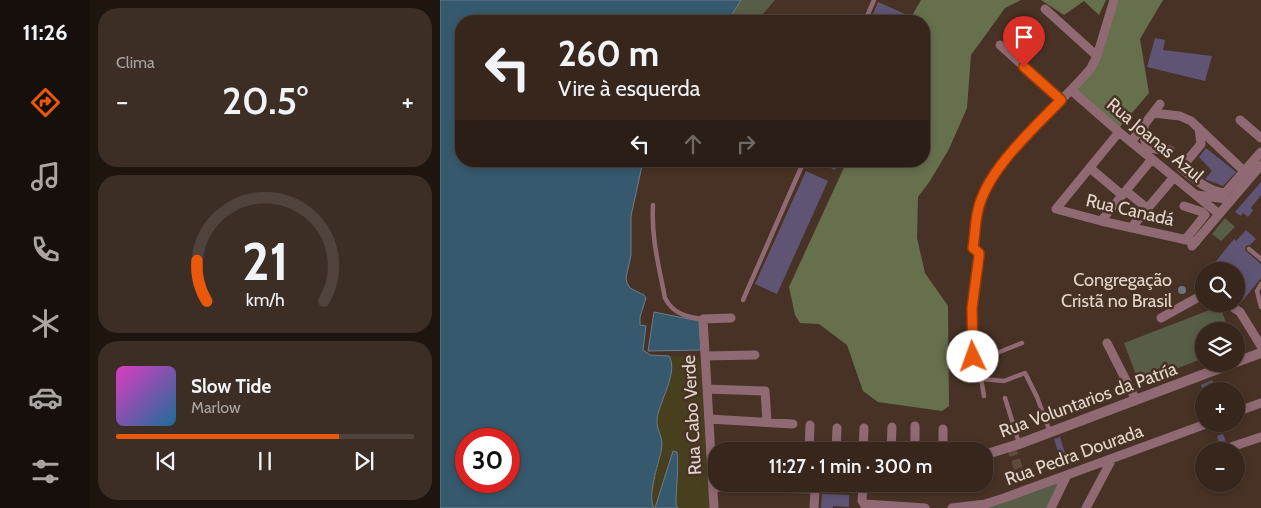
<!DOCTYPE html>
<html lang="pt">
<meta charset="utf-8">
<style>
body{margin:0;font-family:Cabin,sans-serif;background:#3d2e25;color:#f1f3f6;height:100vh;display:flex;flex-direction:column;font-size:19px;white-space:nowrap}
*{box-sizing:border-box;margin:0}
p{font-size:16px;color:#aaa5a3}
.icon{flex:none;width:28px;height:28px;fill:none;stroke:currentColor;stroke-width:2;stroke-linecap:round;stroke-linejoin:round}
.map{position:relative;flex:1;overflow:hidden}
.sheet{display:flex;flex-direction:column;gap:8px;padding:8px;background:#1e150f;width:350px}
.sheet>*{flex:none}
.banner{position:absolute;left:15px;top:15px;width:475px;height:152px;border-radius:20px;box-shadow:0 2px 8px #0003,0 0 0 1px #50433b;background:#36261c;color:#f1f3f6;overflow:hidden}
.buttons{position:absolute;left:755px;top:262px;display:grid;gap:10px}
.buttons a{display:grid;place-items:center;width:50px;height:50px;border-radius:50%;background:#36261c;box-shadow:0 2px 8px #0003,0 0 0 1px #50433b;font-size:25px}
.speed{position:absolute;left:15px;top:428px;display:flex;gap:10px;font-size:25px;font-weight:700;text-align:center}
.speed>*{display:grid;place-content:center;width:65px;height:65px;border-radius:50%;background:#36261c;box-shadow:0 2px 8px #0003,0 0 0 1px #50433b;line-height:1}
.speed .limit{border:8px solid #d22;background:#fff;color:#111}
.pin{position:absolute;display:grid;place-items:center;width:42px;height:42px;color:#fff;margin:-51px -21px;border-radius:50% 50% 50% 0;rotate:-45deg;box-shadow:0 0 5px #0007}
.pin .icon{rotate:45deg}
.me{position:absolute;width:55px;margin:-28px;rotate:357deg;stroke-linejoin:round;filter:drop-shadow(0 0 4px #0008)}
.turn{display:flex;align-items:center;gap:18px;height:105px;padding:0 20px;font-size:22px}
.turn .icon{width:65px;height:65px;stroke-width:2.5}
.turn b{display:block;font-size:35px;line-height:42px}
.lanes{display:flex;align-items:center;height:48px;padding:0 20px;background:#0003;justify-content:center;gap:25px;direction:ltr}
.lanes .off{opacity:.35}
.big{font-size:38px;font-weight:600;line-height:1.1}
.sheet .card{flex:1;display:flex;flex-direction:column;justify-content:center;gap:8px;min-width:0;padding:0 18px;border-radius:20px;background:#3d2e25}
.sheet .dial{align-items:center;gap:0}
.dial svg{height:130px;overflow:visible;fill:none;stroke:#50433b;stroke-width:7;stroke-linecap:round;text-anchor:middle}
.dial text{fill:#f1f3f6;stroke:none}
.song{display:flex;align-items:center;gap:15px}
.cover{width:60px;height:60px;border-radius:8px;background:linear-gradient(135deg,hsl(310 70% 55%),hsl(200 70% 35%))}
.played{height:5px;border-radius:2px;background:linear-gradient(90deg,#ea580c 75%,#50433b 75%)}
.keys{display:flex;justify-content:space-around;direction:ltr}
.heat{display:flex;justify-content:space-between;align-items:center;font-size:28px;direction:ltr}
.trip{position:absolute;left:268px;top:442px;width:285px;height:50px;border-radius:20px;background:#36261c;box-shadow:0 2px 8px #0003,0 0 0 1px #50433b;font-weight:600;line-height:50px;text-align:center}
main{display:flex;flex:1;min-height:0}
.tabs{display:flex;flex-direction:column;width:90px;justify-content:space-around;align-items:center;background:#160f0b;color:#aaa5a3}
.tabs .icon{width:35px;height:35px}
.tabs .active{color:#ea580c}
.tabs b{font-size:22px;color:#f1f3f6}
.map>svg:first-child{display:block}
.green{fill:#575d47}
.forest{fill:#67704d}
.sand{fill:#483f1f}
.water{fill:#36596d;stroke:#6a7e8a;fill-rule:evenodd}
.building{fill:#5f5474}
.lines{fill:none;stroke-linecap:round;stroke-linejoin:round}
.minor-tunnel{stroke:#5f4a3e;stroke-width:9;stroke-dasharray:9 4.5;stroke-linecap:butt}
.service{stroke:#906a73;stroke-width:4.5}
.minor{stroke:#906a73;stroke-width:9}
.tertiary{stroke:#906a73;stroke-width:10}
.route-casing{stroke:#983908;stroke-width:12}
.route{stroke:#ea580c;stroke-width:9}
.worship-dot{fill:#6b7280;stroke:#483225;stroke-width:2}
.labels{text-anchor:middle;stroke-width:5;stroke-linejoin:round;paint-order:stroke}
.street-label{font-size:18px;fill:#e3d5cd;stroke:#483225}
.poi-label{font-size:18px;fill:#e3d5cd;stroke:#483225;text-anchor:end}
</style>
<main>
<nav class="tabs">
<b>11:26</b>
<svg class="icon active" aria-label="directions" viewBox="0 0 24 24"><path d="M12 3l9 9-9 9-9-9zM9 14v-3h6M13 9l2 2-2 2"/></svg>
<svg class="icon" aria-label="music" viewBox="0 0 24 24"><path d="M9 18V5l10-2v13"/><circle cx="6" cy="18" r="3"/><circle cx="16" cy="16" r="3"/></svg>
<svg class="icon" aria-label="phone" viewBox="0 0 24 24"><path d="M5 4h4l2 5-3 2q2 4 5 5l2-3 5 2v4C11 20 4 13 5 4z"/></svg>
<svg class="icon" aria-label="climate" viewBox="0 0 24 24"><path d="M12 3v18M4 7l16 10M4 17L20 7"/></svg>
<svg class="icon" aria-label="car" viewBox="0 0 24 24"><path d="M5 17H2v-5l4-1 3-4h7l3 4 3 1v5h-3M9 17h6M6 11h13"/><circle cx="7" cy="17" r="2"/><circle cx="17" cy="17" r="2"/></svg>
<svg class="icon" aria-label="filters" viewBox="0 0 24 24"><path d="M4 7h16M4 17h16"/><circle cx="9" cy="7" r="2"/><circle cx="15" cy="17" r="2"/></svg>
</nav>
<section class="sheet">
<div class="card"><p>Clima</p>
<div class="heat"><a>−</a><b class="big">20.5°</b><a>+</a></div>
</div>
<div class="card dial"><svg viewBox="0 0 100 80">
<path d="M14 69A42 42 0 1 1 86 69"/>
<path d="M14 69A42 42 0 0 1 8 44" stroke="#ea580c"/>
<text x="50" y="56" font-size="32" font-weight="700">21</text>
<text x="50" y="72" font-size="11">km/h</text>
</svg></div>
<div class="card">
<div class="song"><i class="cover"></i><div><b>Slow Tide</b><p>Marlow</p></div></div>
<div class="played"></div>
<div class="keys"><svg class="icon" aria-label="previous" viewBox="0 0 24 24"><path d="M18 5L8 12l10 7zM5 5v14"/></svg><svg class="icon" aria-label="pause" viewBox="0 0 24 24"><path d="M8 5v14M16 5v14"/></svg><svg class="icon" aria-label="next" viewBox="0 0 24 24"><path d="M6 5l10 7-10 7zM19 5v14"/></svg></div>
</div>
</section>
<div class="map">
<svg width="821" height="508" viewBox="0 0 821 508">
<rect width="100%" height="100%" fill="#483225"/>
<path class="green" d="M301 0H335L317 21H288Z
M785 218 795 227 781 241 772 234Z
M780 306 789 331H764V358L699 383 684 343Z
M623 480 609 508H532Z"/>
<path class="forest" d="M481 0H581L565 8 531 55 527 108 509 149 490 181 478 197 477 238 485 273 508 306 509 406 502 411 438 402 423 391 407 345 379 324 360 323 355 315 349 287 407 161H484V21H469Z
M601 0H666L659 15 644 1 624 15Z
M676 0H723L700 39 709 93 679 128 632 89 654 65Z"/>
<path class="sand" d="M229 356 260 358 270 508H238L236 505C236 487 240 469 237 452L216 507 214 508C206 494 220 466 222 451 222 439 215 428 218 416 221 400 238 371 229 356Z"/>
<path class="water" d="M0 0H301L288 21H21V161H203L191 216V255L186 278 187 283 190 288 204 295 206 298 200 317V325L206 326 203 350 210 355 229 356C239 371 219 402 217 419 216 432 225 437 221 452 218 465 207 497 214 508H0ZM26 439H69V481H26Z
M214 312 259 321 261 350 208 351Z
M233 451 237 452C239 469 236 487 236 505L238 508H215Z"/>
<path class="building" d="M438 2 465 14 461 21H430Z
M715 38 725 40 723 50 772 56 765 81 707 67Z
M766 148 796 172 783 186 765 179 772 171 759 157Z
M375 161H399L395 170Z
M366 171 388 181 337 294 315 284Z
M821 182V195L811 208 813 210 808 217 803 213 801 216 795 212Z
M806 230 816 239 810 245 806 246 805 250 821 264V278L800 304 796 301V271H768L794 239 796 241Z
M772 380 777 391H763L761 385Z
M802 395 805 402 800 404 797 397Z
M783 434 786 442 780 445 777 436Z
M620 437 625 453 619 455 614 439Z
M382 494 409 495V507L393 506V508H381Z"/>
<g class="lines">
<path class="minor-tunnel" d="M571 447 586 490"/>
<path class="service" d="M425 21 434 0
M213 205C211 237 219 267 225 298 233 314 247 317 263 319
M809 249 821 259
M821 284 817 291 821 307
M303 300 364 161
M533 357 539 360 582 343
M534 358 539 367 544 396
M542 379 564 381 585 373 597 397 610 432
M565 398 579 443"/>
<path class="minor" d="M605 9 657 56
M560 45 621 100
M631 90 679 132 779 214
M713 113 740 116 751 121 804 171
M800 120 821 138
M704 124 705 141 708 147 715 149 730 150
M759 128 761 144 741 168C755 179 767 191 785 193L821 152
M679 132 616 209 661 221 756 242
M691 142 720 104
M650 168 682 195
M686 191 708 209
M757 195 786 199
M744 206 762 212 765 215 745 240
M661 221 712 159
M691 228 734 177
M752 246 821 165
M788 304 800 312 821 346
M721 318 764 294
M667 343 696 400
M265 356 315 355
M533 357 532 308 539 256V253L533 248C535 236 535 223 538 210 549 161 619 107 651 68L657 56 674 0
M267 389 325 391 327 422
M796 412 821 403
M269 419 353 424
M785 449 821 437
M369 451 370 425
M396 451 397 428
M423 451 424 428
M451 451 452 427
M475 451V426
M503 451V429
M423 484 422 501 425 504V508
M273 487 375 489 374 508
M425 504 485 508
M274 508 263 319 291 318
M512 508 545 504 564 498 766 424
M611 508 627 475
M646 508 672 459"/>
<path class="tertiary" d="M796 362 821 353
M271 452H276
M544 455 579 444 791 364"/>
</g>
<g class="lines">
<g class="route-casing">
<path id="route" d="M533 357 532 308 539 256V253L533 248C535 236 535 222 538 210 547 170 593 129 621 100L584 67"/>
</g>
<use href="#route" class="route"/>
</g>
<circle class="worship-dot" cx="742" cy="290" r="5"/>
<g class="labels">
<g class="street-label">
<text transform="translate(715 140) rotate(40)" y="6">Rua Joanas Azul</text>
<text transform="translate(690 210) rotate(13)" y="6">Rua Canadá</text>
<text transform="translate(648 400) rotate(-20)" y="6">Rua Voluntarios da Patría</text>
<text transform="translate(252 415) rotate(-93)" y="6">Rua Cabo Verde</text>
<text transform="translate(634 455) rotate(-20)" y="6">Rua Pedra Dourada</text>
</g>
<g class="poi-label">
<text x="732" y="286">Congregação<tspan x="732" dy="21">Cristã no Brasil</tspan></text>
</g>
</g>
</svg>
<div class="buttons">
<a><svg class="icon" aria-label="search" viewBox="0 0 24 24"><circle cx="10" cy="10" r="6"/><path d="M15 15l6 6"/></svg></a>
<a><svg class="icon" aria-label="layers" viewBox="0 0 24 24"><path d="M12 4l9 5-9 5-9-5zM3 14l9 5 9-5"/></svg></a>
<a>+</a>
<a>−</a>
</div>
<div class="speed"><div class="limit">30</div></div>
<div class="pin" style="left:584px;top:67px;background:#d93025"><svg class="icon" aria-label="arrive" viewBox="0 0 24 24"><path d="M6 21V4h12l-3 4 3 4H6"/></svg></div>
<svg class="me" style="left:533px;top:357px" viewBox="-20 -20 40 40"><circle r="19" fill="#fff"/><path d="M0-13L10 11 0 6-10 11z" fill="#ea580c"/></svg>
<div class="trip">11:27 · 1 min · 300 m</div>
<div class="banner">
<div class="turn"><svg class="icon" aria-label="left" viewBox="0 0 24 24"><path d="M17 20v-9H6M10 6l-5 5 5 5"/></svg><div><b>260 m</b>Vire à esquerda</div></div>
<div class="lanes"><svg class="icon" aria-label="left" viewBox="0 0 24 24"><path d="M17 20v-9H6M10 6l-5 5 5 5"/></svg><svg class="icon off" aria-label="ahead" viewBox="0 0 24 24"><path d="M12 20V5M6 11l6-6 6 6"/></svg><svg class="icon off" aria-label="right" viewBox="0 0 24 24"><path d="M7 20v-9h11M14 6l5 5-5 5"/></svg></div>
</div>
</div>
</main>
